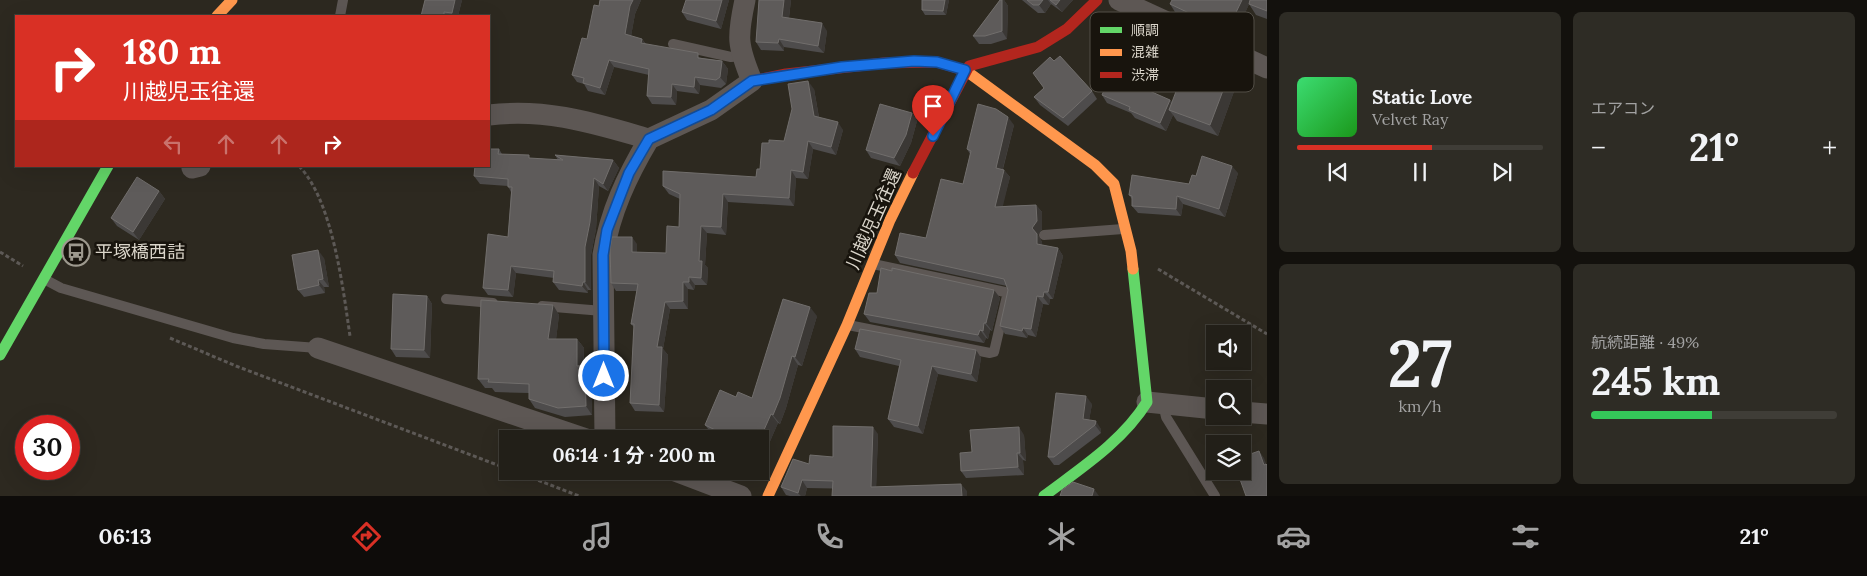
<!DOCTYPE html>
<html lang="ja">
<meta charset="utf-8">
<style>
body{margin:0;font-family:Lora,"Noto Sans JP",serif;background:#2e2c25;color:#f1f3f6;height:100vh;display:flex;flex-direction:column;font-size:19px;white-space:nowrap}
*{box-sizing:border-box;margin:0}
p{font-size:16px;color:#a2a2a2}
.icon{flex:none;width:28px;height:28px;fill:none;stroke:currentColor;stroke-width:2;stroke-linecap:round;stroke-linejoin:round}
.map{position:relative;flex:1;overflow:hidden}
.side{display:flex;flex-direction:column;gap:12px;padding:12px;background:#13110d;width:600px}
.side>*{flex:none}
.banner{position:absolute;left:15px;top:15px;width:475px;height:152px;border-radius:0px;box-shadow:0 5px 20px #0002,0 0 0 1px #3f3d37;background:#d93025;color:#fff;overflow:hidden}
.controls{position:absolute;left:1206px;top:325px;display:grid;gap:10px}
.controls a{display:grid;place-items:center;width:45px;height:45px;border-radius:0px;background:#221f18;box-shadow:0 5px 20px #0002,0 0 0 1px #3f3d37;font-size:25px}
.speed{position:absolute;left:15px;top:415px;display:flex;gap:10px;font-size:25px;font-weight:700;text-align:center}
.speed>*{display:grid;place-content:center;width:65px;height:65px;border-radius:50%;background:#221f18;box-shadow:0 5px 20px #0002,0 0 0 1px #3f3d37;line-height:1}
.speed .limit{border:8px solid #d22;background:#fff;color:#111}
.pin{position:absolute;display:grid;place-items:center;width:42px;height:42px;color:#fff;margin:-51px -21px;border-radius:50% 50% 50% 0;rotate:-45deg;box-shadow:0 0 5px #0007}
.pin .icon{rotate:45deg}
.me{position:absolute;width:55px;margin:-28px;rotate:0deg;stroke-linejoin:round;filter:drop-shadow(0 0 4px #0008)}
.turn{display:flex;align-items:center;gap:18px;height:105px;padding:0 25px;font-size:22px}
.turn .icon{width:65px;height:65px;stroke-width:2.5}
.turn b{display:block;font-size:35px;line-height:42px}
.lanes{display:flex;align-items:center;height:48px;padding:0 25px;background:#0003;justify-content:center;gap:25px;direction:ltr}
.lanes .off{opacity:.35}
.big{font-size:38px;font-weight:700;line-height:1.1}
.side .widget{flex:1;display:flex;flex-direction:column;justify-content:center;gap:8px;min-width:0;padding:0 18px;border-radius:8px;background:#2e2c25}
.side .dial{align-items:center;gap:0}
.dial b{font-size:65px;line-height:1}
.song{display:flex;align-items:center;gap:15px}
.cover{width:60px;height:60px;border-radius:8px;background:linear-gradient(135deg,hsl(140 70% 55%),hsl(120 70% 35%))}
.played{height:5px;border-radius:2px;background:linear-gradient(90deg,#d93025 55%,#3f3d37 55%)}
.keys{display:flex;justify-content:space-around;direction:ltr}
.heat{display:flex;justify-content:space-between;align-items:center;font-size:28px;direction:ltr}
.charge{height:8px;border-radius:4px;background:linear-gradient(90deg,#34c759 49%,#3f3d37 0)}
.side .tiles{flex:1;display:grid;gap:12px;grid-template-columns:repeat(2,1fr)}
.trip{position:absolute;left:499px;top:430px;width:270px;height:50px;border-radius:0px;background:#221f18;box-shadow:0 5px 20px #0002,0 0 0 1px #3f3d37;font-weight:700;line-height:50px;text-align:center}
.tab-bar{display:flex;height:80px;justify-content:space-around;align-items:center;background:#0e0c0a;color:#a2a2a2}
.tab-bar .icon{width:35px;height:35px}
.tab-bar .selected{color:#d93025}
.tab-bar b{font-size:22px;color:#f1f3f6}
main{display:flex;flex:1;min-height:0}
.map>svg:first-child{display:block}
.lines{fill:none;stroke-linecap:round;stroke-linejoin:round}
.path{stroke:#5d5956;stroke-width:3;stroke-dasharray:4 2.5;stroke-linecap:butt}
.lane{stroke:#5d5754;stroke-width:10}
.street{stroke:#5d5754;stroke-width:21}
.fast{stroke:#63d668;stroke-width:11}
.slow{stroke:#ff974d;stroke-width:11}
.jam{stroke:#b3261e;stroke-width:11}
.wall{fill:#4e4c4c}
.shaded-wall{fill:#3b3835}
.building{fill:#5e5b5a;stroke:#716e6c}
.route-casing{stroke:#114b97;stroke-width:12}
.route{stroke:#1a73e8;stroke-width:9}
.labels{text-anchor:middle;stroke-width:5;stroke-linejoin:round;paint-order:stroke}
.street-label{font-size:18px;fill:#dad5ca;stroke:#18140d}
.poi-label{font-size:18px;fill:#dad5ca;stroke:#18140d;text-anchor:start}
.key{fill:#18140d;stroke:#524e46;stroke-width:1}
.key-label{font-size:14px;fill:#dad5ca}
</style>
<main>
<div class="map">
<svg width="1267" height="496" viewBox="0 0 1267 496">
<rect width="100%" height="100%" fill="#2d2920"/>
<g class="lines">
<path class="path" d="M299 166C333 201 343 289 350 336
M0 252 23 266
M1158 269 1267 334
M170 338 236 366 508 469
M514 471 579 496"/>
<path class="lane" d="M340 16 343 0
M673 44 731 57 742 56
M1044 235 1123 229
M44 279 61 288 233 338 264 344 318 348
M446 299 493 303
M542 306 603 311
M848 325 990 353 994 352 1007 296 1005 292 873 264
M1163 404 1166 417 1215 496"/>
<path class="street" d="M1119 0 1267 68
M489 115C547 108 593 123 649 139L711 110 752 81C737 45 737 37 745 0
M192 168 200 166
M318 348 586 439
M1147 402 1215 409
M1242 412 1267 414
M605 439 603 255C610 212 627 176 649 139
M675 471 741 496"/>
<path class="fast" d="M0 355 108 166
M1044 496C1081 468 1122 442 1147 402L1133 269"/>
<path class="slow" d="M217 16 232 0
M960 69 965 70 1095 165 1114 184 1131 251 1133 269
M768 496 847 325 890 220 913 173"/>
<path class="jam" d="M752 81 786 74 884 63 937 62 960 69
M913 173 969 66 1038 47 1067 29 1097 0"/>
</g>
<path class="wall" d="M462 0 458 16H421Z
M600 0H641L635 14 631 36 642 39 646 44 702 58 722 61 728 69 726 84 721 88 700 85 699 94 677 91 676 105 652 104 647 96 649 75 614 67 605 95 588 91 584 84 577 82 572 75 587 39 599 6Z
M729 0 721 29 687 20 682 12Z
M759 0H791L789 18 827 31 824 53 784 47V51L761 50 756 42Z
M922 0H949L946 15H925L922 10Z
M1000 0H1004L1008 6 1007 39 991 44H979L973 36Z
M1022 0H1073L1062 12 1051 4 1045 13H1038Z
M1267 0V19L1256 15 1249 4 1233 39 1175 12 1170 4Z
M1054 61 1092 91 1097 99 1068 126 1040 105 1034 97 1044 88Z
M1230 72 1237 83 1218 136 1177 121 1173 115 1166 131 1135 118 1131 113 1107 103 1102 95 1170 100 1172 102 1188 84Z
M814 89 819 117 843 130 836 155 813 149 808 179 796 178 794 206 728 202 726 235 707 233 705 265 708 268 707 285H695L694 290 688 289V309H670L663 349 668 355 664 412 635 411 630 403 634 327 631 324 637 291H616L611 283 637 244V252L666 253 679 227 680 199 669 194 663 186 756 177 760 169 769 143 784 141Z
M912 113 917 121 911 143 900 166 871 158 866 150Z
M1014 125 1003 169 1010 177 1002 206 1036 205 1042 212V229L1038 235 1042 242V245L1058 248 1063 256 1053 299H1050L1049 305 1043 304 1036 337 1028 335 1027 338 1005 334 1000 326 1008 290 1007 286 900 263 895 255 926 238 963 184 970 154 967 149Z
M499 149 502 154 531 158 558 160 555 155 613 160 619 168 608 191 599 186 596 229 591 255V290H588V293L559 290 553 282 554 278 516 273 513 297 488 295 483 288 508 237 511 192 508 186 480 184 474 176Z
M1238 173 1225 217 1183 204 1181 216 1138 213 1132 206V199L1129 195 1189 184 1196 176Z
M159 191 165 199 139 240 117 226 111 218Z
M324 258 329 287H324L325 293 304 297 298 290Z
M994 290 1000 298 992 331 990 330 988 339 986 338 984 343 870 322 864 314Z
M427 296 432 304 430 358 396 357 391 349Z
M553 305 559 315 556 339H577L584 348V365H585L592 374V415L565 417 535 408 529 399V393L495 392 492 388H485L478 379Z
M817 316 802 366 798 365 786 408 780 424 778 423 764 455 760 454V439H721L712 434 705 425 736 397 752 398Z
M855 349 976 350 981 358 977 382 938 374 923 434 894 427 888 419 899 366 860 357Z
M1092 404 1089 420 1101 429V433L1059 465H1054L1048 457Z
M878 434 876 487 967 491 807 488 805 496H790L786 495 781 487 809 464 833 457Z
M1024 435 1026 461 1023 460 1024 475 966 478 961 471Z"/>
<path class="shaded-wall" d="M455 0H462L458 16H454L452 13Z
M633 0H641L635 14 630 42 625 34 630 6Z
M722 0H729L721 29 716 21Z
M784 0H791L788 25 782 17Z
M945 0H949L946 15 943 11Z
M1002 0H1004L1008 6 1007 39 1002 31Z
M1043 0H1048L1051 4 1045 13 1039 5Z
M1060 0H1073L1062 12 1056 5Z
M1242 0H1251L1233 39 1227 31Z
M822 23 827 31 824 53 818 46Z
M642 39 647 46 641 43Z
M779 39 784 47V51L778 43Z
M609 60 614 67 605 95 600 88Z
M722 61 728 69 726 84 720 77Z
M1230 72 1237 83 1218 136 1210 125Z
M695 77 700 85 699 94 694 87Z
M808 81 814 89 820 124 814 116Z
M672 84 677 91 676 105 671 97Z
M1170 100 1176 108 1169 110 1173 115 1166 131 1160 123Z
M912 113 917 121 911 143 900 166 894 158Z
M1008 117 1014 125 1001 175 996 168Z
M838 122 843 130 836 155 831 147Z
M808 141 813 149 808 179 803 172Z
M613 160 619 168 608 191 603 184Z
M1232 166 1238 173 1225 217 1219 209Z
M791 170 796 178 794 206 789 198Z
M1004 170 1010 177 1001 214 995 207Z
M594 178 599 186 596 229 591 255V290L585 282V247Z
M159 191 165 199 139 240 133 232Z
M723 194 728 202 726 235 721 227Z
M1177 196 1183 204 1181 216 1176 209Z
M1036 205 1042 212V229L1038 235 1042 242 1043 252 1037 244 1032 228Z
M701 226 707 233 705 265 708 268 707 285 701 278 699 261Z
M632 237 637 244V259L632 252Z
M1058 248 1063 256 1053 299 1048 292Z
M318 250 324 258 329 287 323 279Z
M511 266 516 273 513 297 508 290Z
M689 277 695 285 694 290 689 282Z
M318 280 324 287 325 293 319 285Z
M583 282 588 290V293L582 286Z
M683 282 688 289V309L683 301Z
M994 290 1000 298 992 331 986 323Z
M1044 292 1050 299 1049 305 1043 297Z
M427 296 432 304 430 358 424 350Z
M1037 296 1043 304 1036 337 1031 329Z
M665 302 670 309 663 349 668 355 664 412 659 405 657 347Z
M553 305 559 315 555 348 548 339Z
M810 307 817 316 802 366 795 357Z
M984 323 990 330 988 339 983 331Z
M1023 328 1028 335 1027 338 1022 331Z
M980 330 986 338 984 343 978 335Z
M577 339 584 348 583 375 577 366Z
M976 350 981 358 977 382 971 374Z
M792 356 798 365 786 408 780 424 773 415Z
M585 365 592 374V415L586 406Z
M932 366 938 374 923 434 918 426Z
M1086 396 1092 404 1088 427 1083 419Z
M771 414 778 423 764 455 760 450V439Z
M1096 421 1101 429V433L1095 425Z
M873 427 878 434 876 494 871 487Z
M1019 427 1024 435 1026 461 1020 453Z
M1259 451 1264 458 1267 466 1264 465Z
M1017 453 1023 460 1024 475 1018 467Z
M802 480 807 488 805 496H801L798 493Z
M961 484 967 491V496H962Z
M1094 489 1099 496H1092Z"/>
<path class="building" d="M425 0H455L452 13 444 12V16H421Z
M600 0H633L630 6 625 34 642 39 641 43 698 53V58L722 61 720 77 716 80 695 77 694 87 672 84 671 97 647 96 649 69 609 60 600 88 583 83 584 78 572 75 582 38 587 39 594 5 599 6Z
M686 0H722L716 21 682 12Z
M759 0H784L782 17 822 23 818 46 779 39 778 43 756 42Z
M922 0H945L943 11 922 10Z
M1000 0H1002V31L985 36H973Z
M1027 0H1043L1039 5H1033Z
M1050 0H1060L1056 5Z
M1172 0H1242L1227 31 1170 4Z
M1250 0H1267V11L1249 4Z
M1060 56 1092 91 1063 118 1034 97 1044 88 1033 73 1050 57 1054 61Z
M1197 60 1230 72 1210 125 1169 110 1180 81 1188 84Z
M1111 74 1170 100 1160 123 1129 110 1130 107 1102 95Z
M808 81 814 116 838 122 831 147 808 141 803 172 791 170 789 198 723 194 721 227 701 226 699 261H702L701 278 689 277V282H683V301L665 302 657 347H662L659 405 630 403 634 324H631L638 284 611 283 610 249 612 237H632V252L666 253 667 226 679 227 680 194 663 186V171L756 177 757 169H760L762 143H769V140L784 141 792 109 788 84Z
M880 104 912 113 906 135 894 158 866 150Z
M978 104 996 109 1008 117 996 168 1004 170 995 207 1036 205 1037 221 1032 228 1037 234V244L1058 248 1048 292H1044L1043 297 1037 296 1031 329 1023 328 1022 331 1000 326 1008 290 1004 279 895 255 900 233 926 238 941 179 963 184 971 151 967 149Z
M489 149H499L498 154 529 155V158L563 160 555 155 613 160 603 184 594 178 590 222 585 247V282H583L582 286 553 282 554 271 511 266 508 290 483 288 488 234 508 237 512 187H508V179L474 176 475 166H489Z
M1202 156 1232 166 1219 209 1177 196 1176 209 1132 206V196L1129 195 1132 175 1189 184 1192 175 1196 176Z
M137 177 159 191 133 232 111 218Z
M318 250 323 279 318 280 319 285 298 290 292 255Z
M881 268 892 271V268L994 290 986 323H984L983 331 980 330 978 335 864 314 869 293H877Z
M393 294 427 296 424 350 391 349Z
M783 299 810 307 795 357 792 356 780 398 773 415 771 414 760 439H734L705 425 720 390 736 397 738 392 752 398Z
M481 300 553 305 548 339H577V366L585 365 586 406 558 408 529 399V384L488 382 489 379H478Z
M860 329 976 350 971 374 932 366 918 426 888 419 901 360 855 349Z
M1056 393 1086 396 1083 419 1096 421 1095 425 1054 457H1048Z
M833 426 873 427 871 487 961 484 962 496H832L833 481 802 480 798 493 781 487 793 459 809 464 810 455 833 457Z
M1019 427 1020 453H1017L1018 467 961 471 960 453 972 452 970 430Z
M1259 451 1264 465 1266 464 1267 465V496H1246L1237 471H1242V457Z
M1073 482 1094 489 1092 496H1060L1062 490Z"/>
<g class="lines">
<g class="route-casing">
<path id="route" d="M604 376 603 255 607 230 629 173 649 139 711 110 752 81 842 67 914 61 937 62 965 70 933 136"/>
</g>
<use href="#route" class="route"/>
</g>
<defs>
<g id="bus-ring" transform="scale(1.4375)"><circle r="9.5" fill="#18140d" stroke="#9d998e" stroke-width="1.5"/><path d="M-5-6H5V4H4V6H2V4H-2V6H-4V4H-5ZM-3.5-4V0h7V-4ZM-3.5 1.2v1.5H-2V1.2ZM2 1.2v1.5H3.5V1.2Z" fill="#9d998e"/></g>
</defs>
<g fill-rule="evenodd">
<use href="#bus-ring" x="76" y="252"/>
</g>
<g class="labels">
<g class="street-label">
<text transform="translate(874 219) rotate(-66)" y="6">川越児玉往還</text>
</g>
<g class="poi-label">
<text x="95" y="258">平塚橋西詰</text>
</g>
</g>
<rect x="1090" y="12" width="164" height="80" rx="8" class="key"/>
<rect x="1100" y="27" width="22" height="6" fill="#63d668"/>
<rect x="1100" y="49" width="22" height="7" fill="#ff974d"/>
<rect x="1100" y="72" width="22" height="6" fill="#b3261e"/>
<g class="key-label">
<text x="1131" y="35">順調</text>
<text x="1131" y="57">混雑</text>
<text x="1131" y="80">渋滞</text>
</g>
</svg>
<div class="controls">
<a><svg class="icon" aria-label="sound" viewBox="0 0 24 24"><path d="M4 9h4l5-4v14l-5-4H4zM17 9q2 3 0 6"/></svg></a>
<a><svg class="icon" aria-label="search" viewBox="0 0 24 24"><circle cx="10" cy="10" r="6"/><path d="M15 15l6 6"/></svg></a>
<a><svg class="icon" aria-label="layers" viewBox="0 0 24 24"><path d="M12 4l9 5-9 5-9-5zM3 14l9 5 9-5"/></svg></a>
</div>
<div class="speed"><div class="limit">30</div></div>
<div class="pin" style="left:933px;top:136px;background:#d93025"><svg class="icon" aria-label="arrive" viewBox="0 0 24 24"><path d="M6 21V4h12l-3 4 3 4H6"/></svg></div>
<svg class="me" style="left:604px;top:376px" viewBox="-20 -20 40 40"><circle r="17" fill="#1a73e8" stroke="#fff" stroke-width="3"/><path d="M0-11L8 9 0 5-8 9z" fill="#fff"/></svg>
<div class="trip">06:14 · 1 分 · 200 m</div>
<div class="banner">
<div class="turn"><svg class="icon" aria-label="right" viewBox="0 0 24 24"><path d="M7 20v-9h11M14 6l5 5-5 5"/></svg><div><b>180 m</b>川越児玉往還</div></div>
<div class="lanes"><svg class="icon off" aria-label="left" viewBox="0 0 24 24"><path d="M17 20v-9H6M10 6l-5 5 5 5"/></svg><svg class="icon off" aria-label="ahead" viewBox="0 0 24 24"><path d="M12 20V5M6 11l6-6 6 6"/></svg><svg class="icon off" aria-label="ahead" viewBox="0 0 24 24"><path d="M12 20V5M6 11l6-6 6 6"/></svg><svg class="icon" aria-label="right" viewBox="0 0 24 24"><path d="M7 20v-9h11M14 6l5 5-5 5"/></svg></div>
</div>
</div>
<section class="side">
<div class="tiles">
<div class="widget">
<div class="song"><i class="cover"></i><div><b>Static Love</b><p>Velvet Ray</p></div></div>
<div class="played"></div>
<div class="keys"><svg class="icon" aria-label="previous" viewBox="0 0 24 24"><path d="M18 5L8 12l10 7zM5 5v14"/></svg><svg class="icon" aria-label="pause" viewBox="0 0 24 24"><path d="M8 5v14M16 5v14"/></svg><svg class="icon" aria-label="next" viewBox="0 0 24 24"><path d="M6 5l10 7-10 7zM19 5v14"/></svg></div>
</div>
<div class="widget"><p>エアコン</p>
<div class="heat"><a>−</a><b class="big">21°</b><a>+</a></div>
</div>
<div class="widget dial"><b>27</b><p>km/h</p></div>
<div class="widget"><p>航続距離 · 49%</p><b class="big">245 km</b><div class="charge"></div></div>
</div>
</section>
</main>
<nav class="tab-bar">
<b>06:13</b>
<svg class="icon selected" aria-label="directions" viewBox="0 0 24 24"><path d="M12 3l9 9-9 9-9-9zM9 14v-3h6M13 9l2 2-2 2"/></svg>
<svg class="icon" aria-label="music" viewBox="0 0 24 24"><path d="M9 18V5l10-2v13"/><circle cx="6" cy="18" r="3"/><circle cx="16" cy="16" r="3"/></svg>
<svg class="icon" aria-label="phone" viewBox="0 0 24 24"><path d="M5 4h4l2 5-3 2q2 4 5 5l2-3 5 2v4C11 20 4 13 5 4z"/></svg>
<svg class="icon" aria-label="climate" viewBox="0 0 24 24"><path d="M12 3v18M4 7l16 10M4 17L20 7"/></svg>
<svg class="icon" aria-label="car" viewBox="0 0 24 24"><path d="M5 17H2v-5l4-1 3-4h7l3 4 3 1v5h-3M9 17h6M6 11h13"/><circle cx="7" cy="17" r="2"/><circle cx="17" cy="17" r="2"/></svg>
<svg class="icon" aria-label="filters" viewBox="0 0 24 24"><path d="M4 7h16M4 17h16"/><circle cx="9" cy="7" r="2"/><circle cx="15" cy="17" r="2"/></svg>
<b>21°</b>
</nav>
